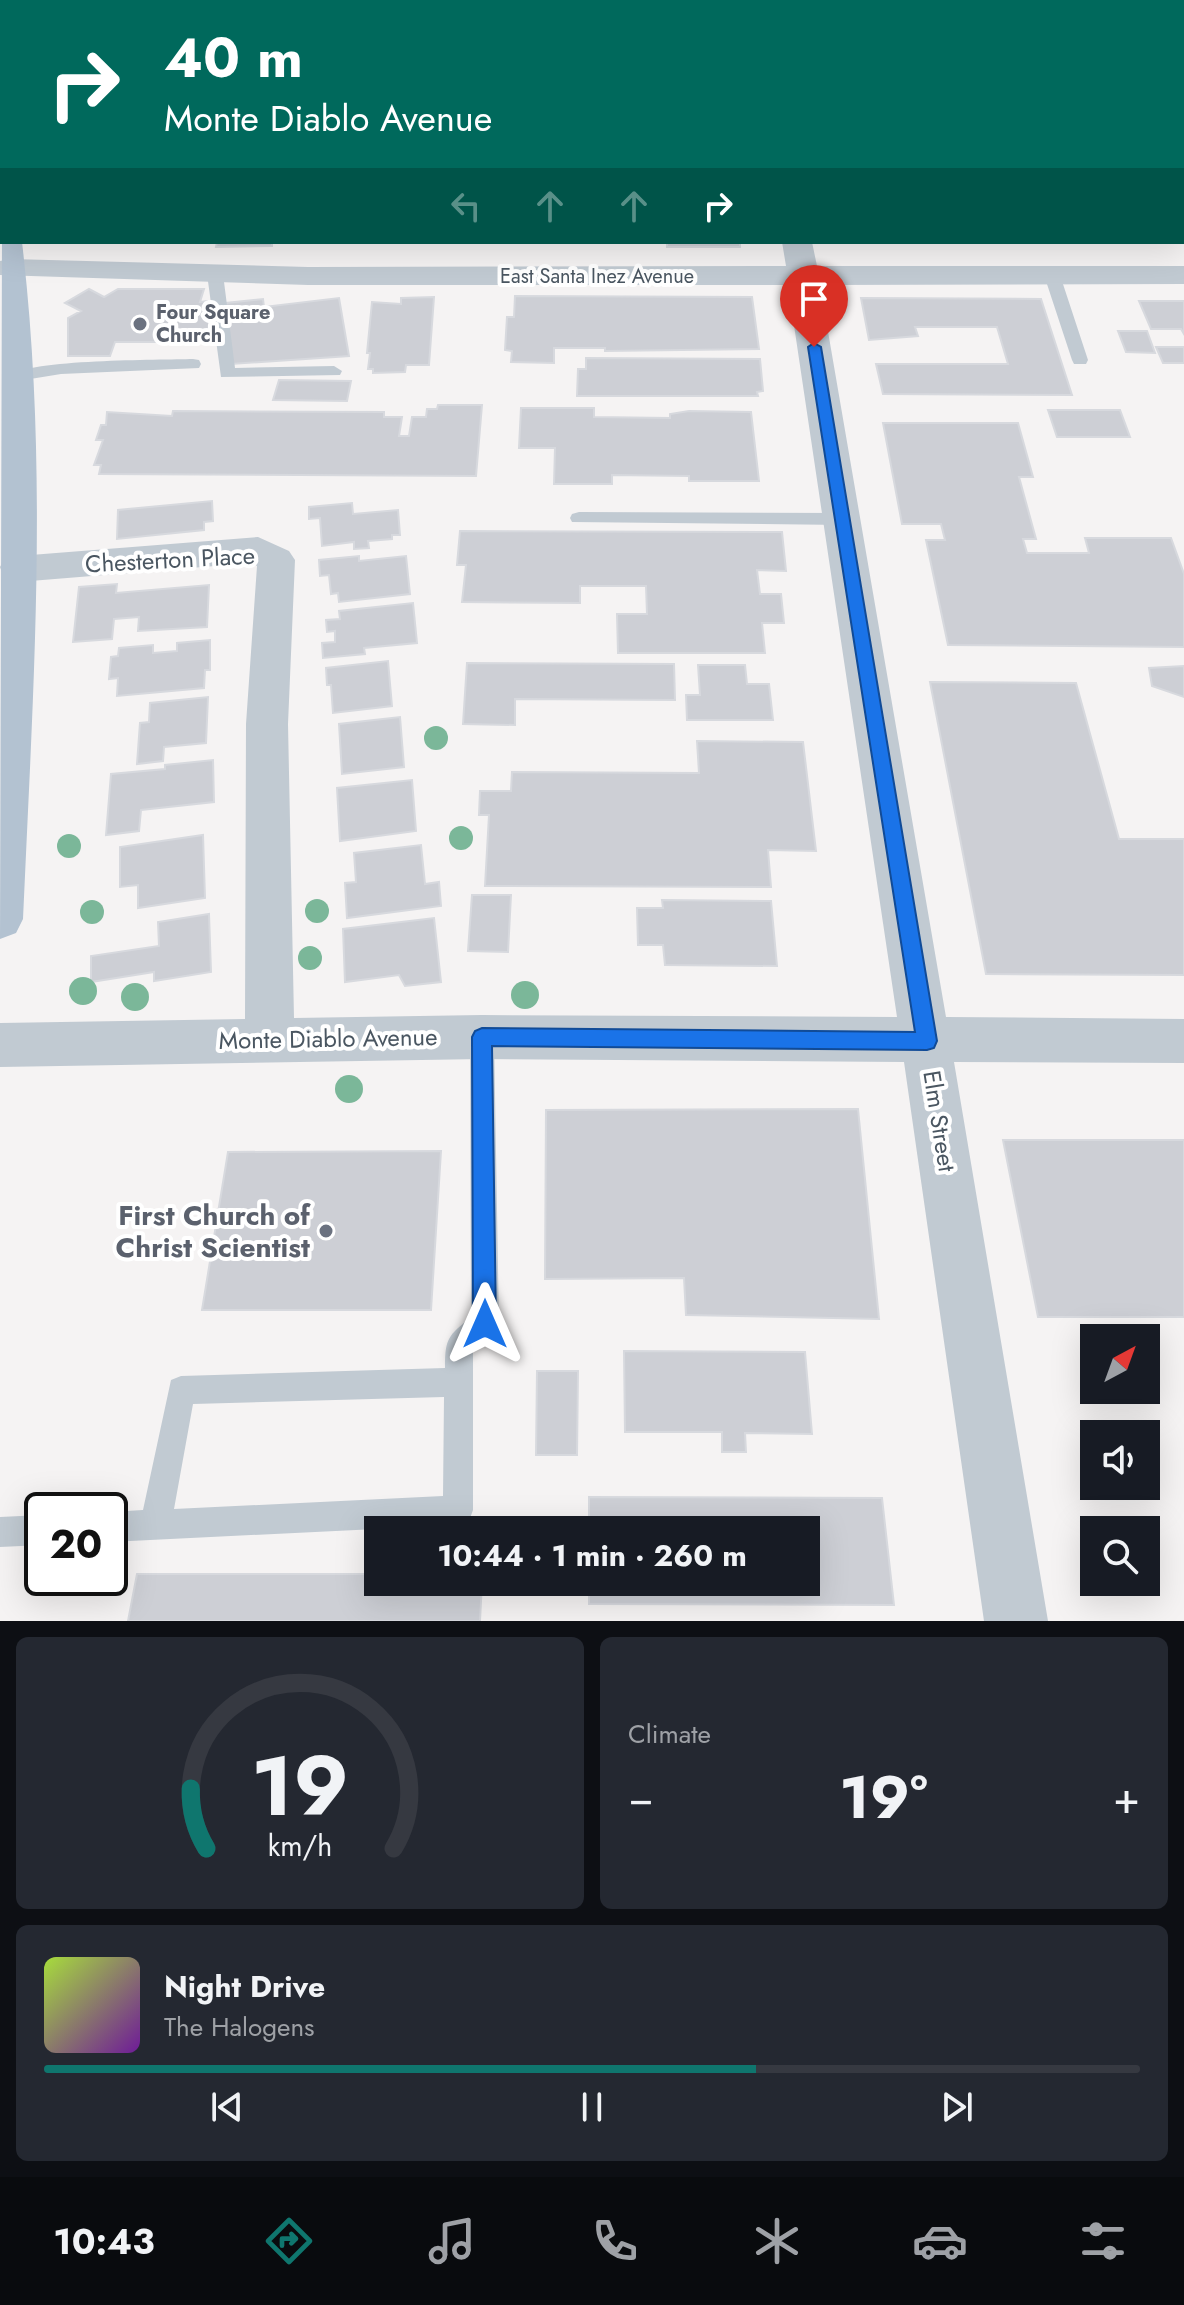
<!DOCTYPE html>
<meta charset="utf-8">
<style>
body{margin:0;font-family:Jost,sans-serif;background:#242831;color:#f1f3f6;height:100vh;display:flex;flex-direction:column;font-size:30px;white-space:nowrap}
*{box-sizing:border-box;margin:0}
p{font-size:26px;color:#9ea1a6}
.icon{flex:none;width:44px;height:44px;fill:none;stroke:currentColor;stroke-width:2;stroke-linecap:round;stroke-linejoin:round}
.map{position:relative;height:1621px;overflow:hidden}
.drawer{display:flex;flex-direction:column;gap:16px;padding:16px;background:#0d0f14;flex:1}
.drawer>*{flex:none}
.hud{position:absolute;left:0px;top:0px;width:1184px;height:244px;box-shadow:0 8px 32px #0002;background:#00695c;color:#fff;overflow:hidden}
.needle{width:52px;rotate:41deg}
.fabs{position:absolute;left:1080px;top:1324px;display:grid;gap:16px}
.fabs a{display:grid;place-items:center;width:80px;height:80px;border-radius:0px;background:#171b24;box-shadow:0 8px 32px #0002;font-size:40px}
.speed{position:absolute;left:24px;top:1492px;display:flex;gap:16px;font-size:40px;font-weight:700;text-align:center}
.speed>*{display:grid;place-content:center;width:104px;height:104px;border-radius:50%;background:#171b24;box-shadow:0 8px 32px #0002;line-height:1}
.speed .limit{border:4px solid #111;border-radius:12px;background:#fff;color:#111}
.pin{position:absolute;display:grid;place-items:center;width:68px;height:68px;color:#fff;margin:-82px -34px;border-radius:50% 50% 50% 0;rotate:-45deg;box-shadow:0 0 8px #0007}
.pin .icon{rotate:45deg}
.me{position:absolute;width:88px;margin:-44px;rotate:0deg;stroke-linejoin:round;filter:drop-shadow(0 0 6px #0008)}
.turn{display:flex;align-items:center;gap:28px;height:168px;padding:0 32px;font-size:36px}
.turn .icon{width:104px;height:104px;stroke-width:2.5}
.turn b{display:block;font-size:56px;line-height:68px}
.lanes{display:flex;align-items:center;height:76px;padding:0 32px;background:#0003;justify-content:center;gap:40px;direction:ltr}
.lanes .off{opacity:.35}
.big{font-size:60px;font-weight:700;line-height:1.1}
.drawer .card{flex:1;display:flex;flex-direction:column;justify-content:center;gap:12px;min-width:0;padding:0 28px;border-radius:12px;background:#242831}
.drawer .dial{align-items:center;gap:0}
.dial svg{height:208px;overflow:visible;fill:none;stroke:#363941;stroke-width:7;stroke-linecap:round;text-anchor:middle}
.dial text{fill:#f1f3f6;stroke:none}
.song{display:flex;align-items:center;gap:24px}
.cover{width:96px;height:96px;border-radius:12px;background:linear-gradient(135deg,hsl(80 70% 55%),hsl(280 70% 35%))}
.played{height:8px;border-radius:4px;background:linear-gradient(90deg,#0f766e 65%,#363941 65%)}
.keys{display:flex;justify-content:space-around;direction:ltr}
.heat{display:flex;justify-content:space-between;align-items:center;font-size:44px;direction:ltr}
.drawer .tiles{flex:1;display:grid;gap:16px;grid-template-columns:1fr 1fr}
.card:last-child{grid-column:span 2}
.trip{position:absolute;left:364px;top:1516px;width:456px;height:80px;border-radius:0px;background:#171b24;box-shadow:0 8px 32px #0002;font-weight:700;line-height:80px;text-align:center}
.menu{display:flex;height:128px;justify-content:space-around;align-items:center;background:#090b0e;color:#9ea1a6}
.menu .icon{width:56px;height:56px}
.menu .selected{color:#0f766e}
.menu b{font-size:36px;color:#f1f3f6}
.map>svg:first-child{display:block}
.building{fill:#cdcfd5;stroke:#d7d9de;stroke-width:2}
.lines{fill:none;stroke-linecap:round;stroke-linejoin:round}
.service{fill:#c1cad2;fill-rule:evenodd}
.minor{fill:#c1cad2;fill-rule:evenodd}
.primary{fill:#b3c2d1;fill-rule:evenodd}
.tree{fill:#7bb799}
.route{fill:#1a73e8;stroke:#114b97;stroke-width:2}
.worship-dot{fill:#6b7280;stroke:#fff;stroke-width:3}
.labels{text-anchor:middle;stroke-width:8;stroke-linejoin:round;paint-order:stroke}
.far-street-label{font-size:20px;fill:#4a5661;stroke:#fff}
.far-worship-label{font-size:20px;font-weight:bold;fill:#5b616d;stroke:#fff;text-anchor:start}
.street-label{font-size:24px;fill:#4a5661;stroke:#fff}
.near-worship-label{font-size:28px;font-weight:bold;fill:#5b616d;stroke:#fff;text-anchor:end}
</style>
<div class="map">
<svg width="1184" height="1621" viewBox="0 0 1184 1621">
<rect width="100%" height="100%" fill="#f5f3f3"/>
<path class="building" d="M415 0H550L415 2Z
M1044 0H1150L1151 2H1045Z
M217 242H272V246L216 247Z
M667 242H740V247H667Z
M89 289 104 297 118 289H204L200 302 207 301 213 331 207 330 204 342H115L110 356H68V318L81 311 65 303Z
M515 296 752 297 759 349 605 351V348H554V363L511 362 512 351 505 350 507 317H514Z
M434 297 429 365H406L405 372 373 373V369H368L370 353H367L372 302 401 304V298Z
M339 298 349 356 231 364 226 303 263 299 264 307Z
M861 298 1041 299 1072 395 883 394 876 364H1008L997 327H915L918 336 869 340Z
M1139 301H1184V334L1181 329H1151Z
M1118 331H1147L1155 353 1126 352Z
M1156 347H1184V363H1163Z
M586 358 760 359 763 391 757 392 758 396H577L578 369H586Z
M279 380 351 381 347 401 273 400Z
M438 405H482L476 476 99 474 101 465H94L103 440H96L101 425H106L107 412 172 416 173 411 384 412V417H402L399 436H409L412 417H426L427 409H437Z
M521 408H594V417L670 418V414L689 411 751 412 759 481H689V476L612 475V484H554L555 448H519Z
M1048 410H1120L1130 437H1057Z
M883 423H1018L1033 477H1019L1036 539H1023L1027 553H1089L1085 538H1171L1184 574V647L948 645 926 540H945L941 524H902Z
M212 501 213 521 204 522V530L117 539 118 510Z
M352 503 353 514 398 510 400 535H392V539L368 541 369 548 354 549V542L322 546 320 518 309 519V507Z
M460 531 782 532 786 571 757 570 760 594H781L784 623H762L765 653H618L617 614H647L646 586H580V603L462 602 466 565H457Z
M359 556V561L406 556 410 594 339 602 338 593 331 594 329 575 320 576 319 560Z
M117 584 116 593 209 585 207 627 138 631 139 617 114 619 112 639 73 642 79 587Z
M413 603 417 643 364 648 365 654 323 658 322 643 335 642V631L327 632 326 620 340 619 339 611Z
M210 640V670H205L204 688 117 696 118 678 109 679 111 657 118 656 119 648 153 645V653L177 651V643Z
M388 661 392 706 333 713 331 685H327L326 668Z
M467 663 674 664 675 700 515 699V725L463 724Z
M698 665H745L747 684H769L773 720H687L686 695H700Z
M1184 666V697L1152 686 1149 668Z
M930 682 1076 683 1119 839H1184V975L986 974Z
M208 697 206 743 164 747 163 761 137 764 140 723 149 722 150 703Z
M400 717 404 767 342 774 339 724Z
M697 741 803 742 816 851 768 850 771 887 485 886 489 815H479L480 791H511L512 772 699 773Z
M213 760 214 802 141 810 139 831 106 835 111 774 165 769V765Z
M412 780 416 831 340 841 337 788Z
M203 835 205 898 138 908V885L120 887V847Z
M421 845 425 884 439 882 441 906 347 918 345 883 356 882 354 853Z
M472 895H511L508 952 468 951Z
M662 900 771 901 777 966 665 965 663 945H638L637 908H663Z
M209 914 211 972 154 981V972L91 982V956L159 946 158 922Z
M434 918 441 982 405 986 399 975 345 982 343 929Z
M858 1109 879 1319 686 1315 684 1278 545 1279 546 1110Z
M1003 1140H1184V1317H1038Z
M441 1151 431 1310H202L228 1152Z
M624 1351 805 1352 812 1434 745 1433 746 1452H722V1432H625Z
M537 1371H578L577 1455H536Z
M589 1497 882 1498 894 1605 589 1604V1582H806V1530H589Z
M137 1574H378V1582H482L480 1621H128Z"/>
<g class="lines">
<path class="service" d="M1184 6V14L1182 15V7Z
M1182 43H1184V51H1182Z
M1182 65H1184V73H1182Z
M0 125H2L0 134Z
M1182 150H1184V158H1182Z
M215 269 223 274 235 368 334 366 342 371 340 375 221 377 207 274Z
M1052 270 1060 275 1088 360 1086 364H1074L1072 360 1044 275Z
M193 359 199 360 201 364 199 368 61 374 18 381 10 376C27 359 161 360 193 359Z
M579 512 844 513 853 519 844 525 572 522 570 518 572 514Z
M482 1026 491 1029 494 1037 499 1324 495 1334 473 1352V1510L469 1521 458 1525 110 1542V1512L143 1510 171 1380 181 1376 445 1368C445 1338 448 1336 471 1317L470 1037 473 1029ZM444 1397 443 1496 174 1509 193 1404Z
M42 1515V1545L0 1547V1517Z"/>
<path class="minor" d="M749 0H773V2H749Z
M782 242H812L817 266H1184V284L820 285 946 1017 1184 1019V1063L954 1062 1048 1621H984L904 1062 482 1059 0 1067V1023L245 1019 246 724 257 566 252 563 18 582 4 578 0 567 4 560 18 556 258 537 289 551 295 560 288 724 294 1018 482 1015 897 1017 788 285H308L0 275V261L11 259 308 267 786 266Z"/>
<path class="primary" d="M0 183 2 184V211L0 210Z
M2 234V242H22C49 470 33 691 23 919L16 933 0 939Z"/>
</g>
<g class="tree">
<circle cx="436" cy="738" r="12"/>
<circle cx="461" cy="838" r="12"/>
<circle cx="69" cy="846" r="12"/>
<circle cx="317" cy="911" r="12"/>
<circle cx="92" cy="912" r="12"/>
<circle cx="310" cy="958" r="12"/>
<circle cx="83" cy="991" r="14"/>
<circle cx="525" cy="995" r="14"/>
<circle cx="135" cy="997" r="14"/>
<circle cx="349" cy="1089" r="14"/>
</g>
<path class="route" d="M814 343 821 347 937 1041 934 1048 927 1050 492 1046 496 1324 493 1332 485 1335 476 1332 473 1324 472 1037 475 1031 482 1028 915 1032 808 347Z"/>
<g class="worship-dot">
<circle cx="140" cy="324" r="8"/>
<circle cx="326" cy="1231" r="8"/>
</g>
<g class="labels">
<g class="far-street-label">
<text x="597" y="283">East Santa Inez Avenue</text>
</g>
<g class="far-worship-label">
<text x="156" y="319">Four Square<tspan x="156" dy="23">Church</tspan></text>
</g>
<g class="street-label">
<text transform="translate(170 560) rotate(-3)" y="8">Chesterton Place</text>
<text transform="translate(328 1039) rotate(-1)" y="8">Monte Diablo Avenue</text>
<text transform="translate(939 1121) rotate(81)" y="8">Elm Street</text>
</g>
<g class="near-worship-label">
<text x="310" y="1225">First Church of<tspan x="310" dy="32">Christ Scientist</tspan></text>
</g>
</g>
</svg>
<div class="fabs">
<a><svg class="needle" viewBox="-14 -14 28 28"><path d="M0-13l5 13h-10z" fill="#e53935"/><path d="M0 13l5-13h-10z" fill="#9ea1a6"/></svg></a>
<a><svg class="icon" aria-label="sound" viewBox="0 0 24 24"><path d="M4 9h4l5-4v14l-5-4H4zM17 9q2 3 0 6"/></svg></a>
<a><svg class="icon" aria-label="search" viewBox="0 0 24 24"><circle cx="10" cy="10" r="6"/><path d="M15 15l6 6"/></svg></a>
</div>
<div class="speed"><div class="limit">20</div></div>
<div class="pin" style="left:814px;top:347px;background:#d93025"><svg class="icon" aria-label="arrive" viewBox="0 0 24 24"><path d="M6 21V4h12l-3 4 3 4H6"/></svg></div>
<svg class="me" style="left:485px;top:1324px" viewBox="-20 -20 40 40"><path d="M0-17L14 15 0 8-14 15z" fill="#1a73e8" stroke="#fff" stroke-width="4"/></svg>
<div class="trip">10:44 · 1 min · 260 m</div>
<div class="hud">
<div class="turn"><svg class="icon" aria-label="right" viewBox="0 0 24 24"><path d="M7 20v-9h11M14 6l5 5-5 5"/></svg><div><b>40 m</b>Monte Diablo Avenue</div></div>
<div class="lanes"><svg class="icon off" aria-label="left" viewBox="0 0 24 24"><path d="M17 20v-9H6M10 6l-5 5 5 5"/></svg><svg class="icon off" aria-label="ahead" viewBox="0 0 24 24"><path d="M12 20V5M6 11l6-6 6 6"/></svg><svg class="icon off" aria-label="ahead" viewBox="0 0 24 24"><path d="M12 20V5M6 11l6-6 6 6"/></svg><svg class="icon" aria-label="right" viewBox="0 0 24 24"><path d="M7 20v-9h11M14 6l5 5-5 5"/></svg></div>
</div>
</div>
<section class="drawer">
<div class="tiles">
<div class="card dial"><svg viewBox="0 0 100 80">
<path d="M14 69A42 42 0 1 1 86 69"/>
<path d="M14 69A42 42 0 0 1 8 46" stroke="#0f766e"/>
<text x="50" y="56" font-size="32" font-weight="700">19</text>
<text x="50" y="72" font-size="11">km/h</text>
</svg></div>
<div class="card"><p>Climate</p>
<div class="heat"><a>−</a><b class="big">19°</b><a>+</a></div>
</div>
<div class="card">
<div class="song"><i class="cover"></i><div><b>Night Drive</b><p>The Halogens</p></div></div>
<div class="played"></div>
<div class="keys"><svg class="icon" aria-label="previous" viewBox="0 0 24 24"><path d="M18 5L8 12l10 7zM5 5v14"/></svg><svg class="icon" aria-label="pause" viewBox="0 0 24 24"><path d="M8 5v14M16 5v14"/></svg><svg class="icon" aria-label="next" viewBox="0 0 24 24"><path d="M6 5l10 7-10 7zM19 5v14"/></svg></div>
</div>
</div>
</section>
<nav class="menu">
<b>10:43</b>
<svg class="icon selected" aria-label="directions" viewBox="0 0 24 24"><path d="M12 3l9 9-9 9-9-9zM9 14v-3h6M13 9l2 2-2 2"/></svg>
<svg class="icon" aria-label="music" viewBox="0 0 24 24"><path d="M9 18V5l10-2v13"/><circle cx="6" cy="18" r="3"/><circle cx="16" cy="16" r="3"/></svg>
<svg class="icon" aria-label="phone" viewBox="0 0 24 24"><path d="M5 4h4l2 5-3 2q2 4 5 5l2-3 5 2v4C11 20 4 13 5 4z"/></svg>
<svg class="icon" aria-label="climate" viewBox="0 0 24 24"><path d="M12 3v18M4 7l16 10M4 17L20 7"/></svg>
<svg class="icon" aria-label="car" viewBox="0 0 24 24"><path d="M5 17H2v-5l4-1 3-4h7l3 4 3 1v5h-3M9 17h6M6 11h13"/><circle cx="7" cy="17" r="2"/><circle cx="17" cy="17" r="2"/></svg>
<svg class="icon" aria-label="filters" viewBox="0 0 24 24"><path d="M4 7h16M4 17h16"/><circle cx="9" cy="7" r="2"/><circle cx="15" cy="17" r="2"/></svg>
</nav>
